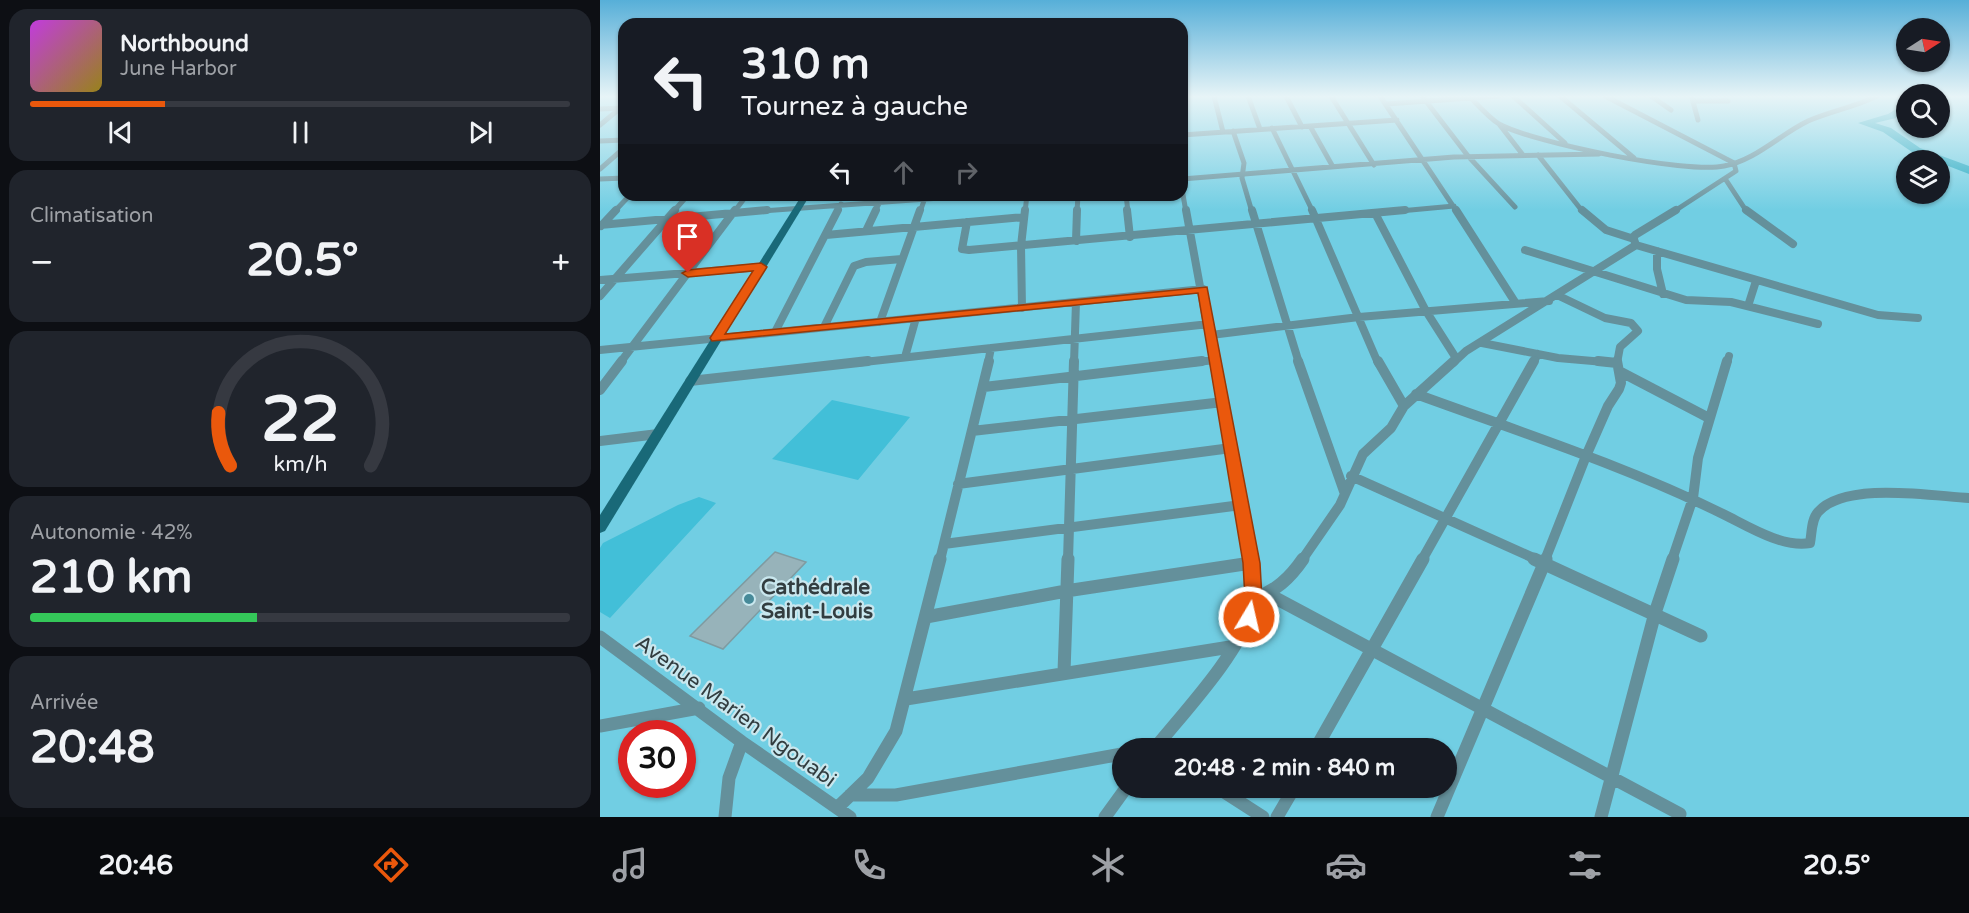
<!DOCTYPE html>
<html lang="fr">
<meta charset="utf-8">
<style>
body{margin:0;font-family:"Varela Round",sans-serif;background:#20242c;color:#f1f3f6;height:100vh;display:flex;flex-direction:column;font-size:22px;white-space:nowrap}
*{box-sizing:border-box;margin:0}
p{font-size:20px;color:#9ea1a6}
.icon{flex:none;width:33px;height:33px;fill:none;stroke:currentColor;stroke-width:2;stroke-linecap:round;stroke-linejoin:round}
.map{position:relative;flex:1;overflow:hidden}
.drawer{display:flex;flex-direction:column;gap:9px;padding:9px;background:#0d0f14;width:600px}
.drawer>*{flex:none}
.top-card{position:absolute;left:18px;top:18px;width:570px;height:183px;border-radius:18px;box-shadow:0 2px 4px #0004;background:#171b24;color:#f1f3f6;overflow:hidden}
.needle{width:39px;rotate:78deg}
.fabs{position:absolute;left:1296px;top:18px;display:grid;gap:12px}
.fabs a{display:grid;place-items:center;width:54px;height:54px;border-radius:50%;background:#171b24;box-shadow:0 2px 4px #0004;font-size:30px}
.speed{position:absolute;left:18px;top:720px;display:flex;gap:12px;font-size:30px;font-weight:700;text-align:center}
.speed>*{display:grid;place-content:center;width:78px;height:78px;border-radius:50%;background:#171b24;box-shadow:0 2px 4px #0004;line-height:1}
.speed .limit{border:9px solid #d22;background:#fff;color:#111}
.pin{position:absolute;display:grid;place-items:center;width:51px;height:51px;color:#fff;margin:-62px -26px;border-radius:50% 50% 50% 0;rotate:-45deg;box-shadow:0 0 6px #0007}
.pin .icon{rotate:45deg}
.me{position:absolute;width:66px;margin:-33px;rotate:9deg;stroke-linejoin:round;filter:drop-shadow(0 0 4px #0008)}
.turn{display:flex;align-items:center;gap:21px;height:126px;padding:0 24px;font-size:27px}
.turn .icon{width:78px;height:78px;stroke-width:2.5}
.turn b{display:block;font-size:42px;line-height:51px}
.lanes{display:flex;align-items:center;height:57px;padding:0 24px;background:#0003;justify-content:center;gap:30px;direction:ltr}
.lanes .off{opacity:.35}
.big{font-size:45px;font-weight:700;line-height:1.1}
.drawer .widget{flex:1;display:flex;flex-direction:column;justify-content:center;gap:9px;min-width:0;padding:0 21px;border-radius:18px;background:#20242c}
.drawer .dial{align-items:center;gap:0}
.dial svg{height:156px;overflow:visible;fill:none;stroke:#363941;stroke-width:7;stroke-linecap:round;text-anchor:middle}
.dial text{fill:#f1f3f6;stroke:none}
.song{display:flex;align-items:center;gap:18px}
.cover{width:72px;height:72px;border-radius:9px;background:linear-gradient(135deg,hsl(290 70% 55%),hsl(50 70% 35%))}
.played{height:6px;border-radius:3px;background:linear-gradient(90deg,#ea580c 25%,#363941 25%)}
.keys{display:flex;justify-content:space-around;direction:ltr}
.heat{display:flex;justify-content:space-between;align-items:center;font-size:33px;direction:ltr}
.charge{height:9px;border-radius:4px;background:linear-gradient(90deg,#34c759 42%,#363941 0)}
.trip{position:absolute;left:512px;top:738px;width:345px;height:60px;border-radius:30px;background:#171b24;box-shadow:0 2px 4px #0004;font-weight:700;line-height:60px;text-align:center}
.menu{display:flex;height:96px;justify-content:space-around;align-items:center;background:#090b0e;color:#9ea1a6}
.menu .icon{width:42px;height:42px}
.menu .on{color:#ea580c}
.menu b{font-size:27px;color:#f1f3f6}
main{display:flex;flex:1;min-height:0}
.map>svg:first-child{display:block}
.green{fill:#71cee3;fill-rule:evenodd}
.forest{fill:#42bfd8}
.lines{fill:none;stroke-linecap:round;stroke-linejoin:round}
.river{fill:#1ea7c1;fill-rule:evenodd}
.building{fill:#97b3ba;stroke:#7f9ba1;stroke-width:1.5}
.street-far3{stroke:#64909b;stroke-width:5}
.street-far2{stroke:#64909b;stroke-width:8}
.street-far1{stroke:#64909b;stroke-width:10}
.street{stroke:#64909b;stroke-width:13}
.secondary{fill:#196978;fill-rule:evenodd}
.route{fill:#ea580c;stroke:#983908;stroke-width:1.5}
.poi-dot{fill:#468a99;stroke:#c9e7ee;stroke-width:2}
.labels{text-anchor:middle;stroke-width:4.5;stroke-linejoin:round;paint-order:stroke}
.near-poi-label{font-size:21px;font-weight:bold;fill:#323d40;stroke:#c9e7ee;text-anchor:start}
.near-street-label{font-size:21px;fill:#323d40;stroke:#c9e7ee}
</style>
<main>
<section class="drawer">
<div class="widget">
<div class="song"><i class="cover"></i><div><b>Northbound</b><p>June Harbor</p></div></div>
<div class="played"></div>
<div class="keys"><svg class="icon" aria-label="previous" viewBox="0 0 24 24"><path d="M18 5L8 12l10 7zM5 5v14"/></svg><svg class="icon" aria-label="pause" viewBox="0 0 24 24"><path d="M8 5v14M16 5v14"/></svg><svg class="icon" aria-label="next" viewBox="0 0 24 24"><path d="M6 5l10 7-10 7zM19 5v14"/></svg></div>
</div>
<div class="widget"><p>Climatisation</p>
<div class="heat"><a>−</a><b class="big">20.5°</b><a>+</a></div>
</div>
<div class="widget dial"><svg viewBox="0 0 100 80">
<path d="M14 69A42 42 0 1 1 86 69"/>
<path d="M14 69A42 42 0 0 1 8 42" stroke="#ea580c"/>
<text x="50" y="56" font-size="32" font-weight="700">22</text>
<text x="50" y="72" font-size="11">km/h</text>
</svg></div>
<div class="widget"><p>Autonomie · 42%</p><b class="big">210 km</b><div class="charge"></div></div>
<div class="widget"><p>Arrivée</p><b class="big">20:48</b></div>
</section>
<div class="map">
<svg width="1369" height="817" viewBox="0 0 1369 817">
<rect width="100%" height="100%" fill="#c9e7ee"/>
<path class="green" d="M0 96H24V195H582V96H1306V128H1340V96H1369V817H0ZM1306 160H1340V194H1306ZM32 734H82V784H32ZM522 748H846V788H522Z"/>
<path class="forest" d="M232 400 310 417 258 480 172 459Z
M99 497 116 503 10 618 0 612V548L3 543 78 505Z"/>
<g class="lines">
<path class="river" d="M1306 103V110L1296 118 1275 123 1291 128 1320 148 1369 166V174L1312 152 1283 132 1258 123 1288 114Z"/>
</g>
<path class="building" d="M175 552 206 562 123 649 90 636Z"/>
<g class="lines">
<path class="street-far3" d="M614 96 623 132
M648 96 660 129
M686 96 702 127
M731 96 774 165
M780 96 857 212
M822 96 868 156 915 207
M869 96C878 105 888 117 899 124 934 143 1086 174 1124 166 1156 160 1179 135 1208 121 1231 111 1255 107 1277 96
M913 96 965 143
M960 96 1034 158
M1005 96 1134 163 1136 171 1073 212
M1051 96 1071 110
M1092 98 1098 120
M1094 101H1128
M786 104 899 96
M0 109 22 108
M899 124 923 155
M0 125 24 105
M710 126 733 167
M672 128 713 212
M633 131 644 163 642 178 652 212
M582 135 797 120
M0 141 24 140
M938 155 983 212
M0 169 24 148
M0 179 24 178
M582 179 854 157 999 154
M1126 180 1147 212
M582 189 586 212
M526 195 528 212
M14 212 30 195
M73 212 88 195
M134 212 147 195
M150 212 381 195
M237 212 241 204
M275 212 283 195
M320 212 326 195
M425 212 427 195
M477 212 478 195
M789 212 854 206"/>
<path class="street-far2" d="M527 210 530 237
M586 210 614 363
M652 210 699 363
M712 210 778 363
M856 210 915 302
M982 210 1006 230 1034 239
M1146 210 1193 244
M776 215 826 311 856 358
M367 222 362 249 369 250 805 210
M0 225 167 210
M1 226 16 210
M266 231 276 210
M226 235 424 217
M476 241 477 210
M1036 245 1278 315 1318 318
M925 250 1086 300 1131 302 1218 324
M1057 251V269L1063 294
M0 280 161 267
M957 295 1005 318 1031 323 1038 331 1020 347 1017 363
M0 296 75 210
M1148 306 1156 281
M422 308 421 246 425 210
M280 322 320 210
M224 327 254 266 266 262 302 259
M175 332 238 210
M611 335 759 317 949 301
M882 343 958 358 1016 363
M0 350 603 289
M305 357 316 318
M20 363 135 210
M255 363 609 324
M388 363 391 348
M474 363 476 302
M589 363 614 360
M853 363 866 351 1036 245 1033 237 1035 235 1076 210
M933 363 938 354
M1127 363 1129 356"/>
<path class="street-far1" d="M614 361 651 560
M698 361 745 494
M998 361 1017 363
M1019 371 1109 418
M90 381 268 361
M384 387 602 361
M0 390 22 361
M816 394C920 432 1026 466 1125 515 1149 527 1183 548 1210 543 1212 533 1211 520 1218 512 1245 481 1332 496 1369 498
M804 406 854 361
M372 431 623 402
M0 441 58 434
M751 476 938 560
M358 484 631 448
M344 544 641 505
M340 560 389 361
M468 560 474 361
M702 560 740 505 763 454 791 428 804 406 778 361
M822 560 934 361
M945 560 986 456 1008 406 1019 389 1021 383 1017 361
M1072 560 1093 498 1098 458 1127 361"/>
<path class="street" d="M934 559 1101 636
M668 594 1080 814
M653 599C676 591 690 578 703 559
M326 617 466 591 651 563
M0 637 142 742 250 817
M464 672 468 559
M306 699 630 647
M0 726 99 708
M555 748C585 711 639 654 652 609 657 593 653 575 651 559
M716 748 823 559
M618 788 663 817
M250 795H296L522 754
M237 808 268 778 296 731 340 559
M125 817 129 778 142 742
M505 817 526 788
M677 817 694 788
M837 817 946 559
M1001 817 1055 613 1073 559"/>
<path class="secondary" d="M202 195H210L5 531 0 533V515Z"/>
</g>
<linearGradient id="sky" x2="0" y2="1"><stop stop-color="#57afd8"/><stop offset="0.46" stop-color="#e7f4f7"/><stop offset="1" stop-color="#e7f4f7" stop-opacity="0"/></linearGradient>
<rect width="1369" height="210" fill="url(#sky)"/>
<path class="route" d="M161 263 167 267 125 334 607 287 660 563 662 599 655 623 649 625 642 623 640 617 645 599 643 563 598 293 112 341 110 338 153 271 88 277 82 273 88 270Z"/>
<circle class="poi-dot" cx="149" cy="599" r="6"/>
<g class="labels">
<g class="near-poi-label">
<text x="161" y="594">Cathédrale<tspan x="161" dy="24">Saint-Louis</tspan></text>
</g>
<g class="near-street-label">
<text transform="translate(136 711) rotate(36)" y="7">Avenue Marien Ngouabi</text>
</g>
</g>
</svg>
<div class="fabs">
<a><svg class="needle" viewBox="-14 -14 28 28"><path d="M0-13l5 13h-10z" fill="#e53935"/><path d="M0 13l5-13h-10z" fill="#9ea1a6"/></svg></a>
<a><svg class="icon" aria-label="search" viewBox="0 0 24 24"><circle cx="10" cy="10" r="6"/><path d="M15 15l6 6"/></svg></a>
<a><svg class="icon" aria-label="layers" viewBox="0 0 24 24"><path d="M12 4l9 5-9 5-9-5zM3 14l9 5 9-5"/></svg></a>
</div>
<div class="speed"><div class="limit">30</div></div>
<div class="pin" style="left:88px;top:273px;background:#d93025"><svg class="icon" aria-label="arrive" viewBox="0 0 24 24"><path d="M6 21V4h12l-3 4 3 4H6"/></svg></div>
<svg class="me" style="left:649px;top:617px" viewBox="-20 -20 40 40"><circle r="17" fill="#ea580c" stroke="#fff" stroke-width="3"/><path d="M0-11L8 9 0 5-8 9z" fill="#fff"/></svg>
<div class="trip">20:48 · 2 min · 840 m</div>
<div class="top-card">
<div class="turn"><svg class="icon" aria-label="left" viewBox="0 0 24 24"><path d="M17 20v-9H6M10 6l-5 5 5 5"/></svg><div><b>310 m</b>Tournez à gauche</div></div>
<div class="lanes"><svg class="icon" aria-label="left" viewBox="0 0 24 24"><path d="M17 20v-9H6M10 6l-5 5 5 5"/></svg><svg class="icon off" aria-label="ahead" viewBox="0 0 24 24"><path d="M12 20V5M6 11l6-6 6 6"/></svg><svg class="icon off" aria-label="right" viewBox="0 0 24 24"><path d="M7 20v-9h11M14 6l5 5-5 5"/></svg></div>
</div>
</div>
</main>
<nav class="menu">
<b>20:46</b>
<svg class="icon on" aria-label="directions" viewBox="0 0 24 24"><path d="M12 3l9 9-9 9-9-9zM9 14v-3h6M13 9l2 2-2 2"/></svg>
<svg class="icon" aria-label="music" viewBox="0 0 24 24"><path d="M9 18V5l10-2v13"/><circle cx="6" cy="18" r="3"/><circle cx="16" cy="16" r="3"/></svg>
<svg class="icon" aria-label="phone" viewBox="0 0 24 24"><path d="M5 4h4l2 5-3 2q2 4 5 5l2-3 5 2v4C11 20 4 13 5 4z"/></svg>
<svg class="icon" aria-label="climate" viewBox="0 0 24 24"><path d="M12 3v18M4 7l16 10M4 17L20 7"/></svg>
<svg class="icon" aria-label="car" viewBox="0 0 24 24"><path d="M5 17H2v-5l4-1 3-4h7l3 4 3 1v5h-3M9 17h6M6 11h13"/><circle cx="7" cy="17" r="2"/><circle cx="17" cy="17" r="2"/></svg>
<svg class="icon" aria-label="filters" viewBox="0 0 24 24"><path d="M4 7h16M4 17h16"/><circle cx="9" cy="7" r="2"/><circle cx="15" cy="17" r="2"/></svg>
<b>20.5°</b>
</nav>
